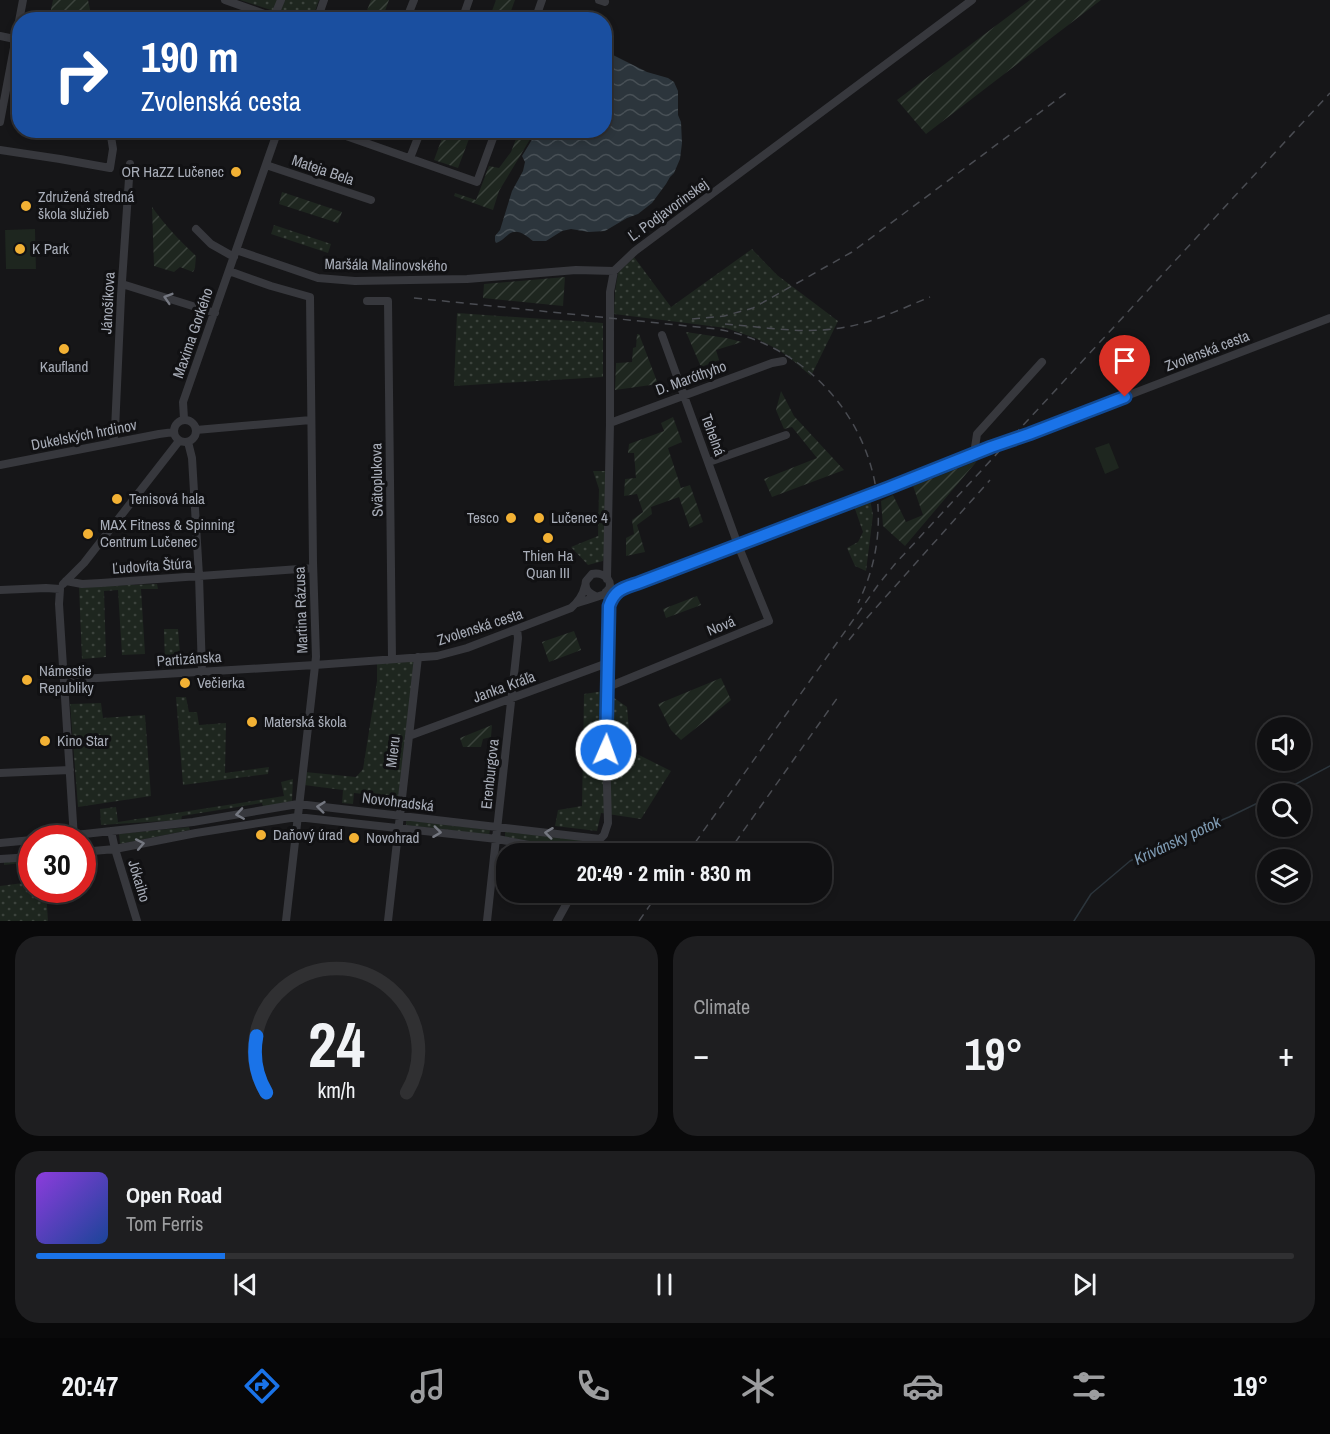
<!DOCTYPE html>
<meta charset="utf-8">
<style>
body{margin:0;font-family:"Archivo Narrow",sans-serif;background:#1e1e20;color:#f1f3f6;height:100vh;display:flex;flex-direction:column;font-size:22px;white-space:nowrap}
*{box-sizing:border-box;margin:0}
p{font-size:20px;color:#9c9d9f}
.icon{flex:none;width:33px;height:33px;fill:none;stroke:currentColor;stroke-width:2;stroke-linecap:round;stroke-linejoin:round}
.map{position:relative;height:921px;overflow:hidden}
.drawer{display:flex;flex-direction:column;gap:15px;padding:15px;background:#09090a;flex:1}
.drawer>*{flex:none}
.banner{position:absolute;left:12px;top:12px;width:600px;height:126px;border-radius:24px;box-shadow:0 3px 9px #0003,0 0 0 2px #303032;background:#1a4fa0;color:#fff;overflow:hidden}
.controls{position:absolute;left:1257px;top:717px;display:grid;gap:12px}
.controls a{display:grid;place-items:center;width:54px;height:54px;border-radius:50%;background:#101012;box-shadow:0 3px 9px #0003,0 0 0 2px #303032;font-size:30px}
.speed{position:absolute;left:18px;top:825px;display:flex;gap:12px;font-size:30px;font-weight:700;text-align:center}
.speed>*{display:grid;place-content:center;width:78px;height:78px;border-radius:50%;background:#101012;box-shadow:0 3px 9px #0003,0 0 0 2px #303032;line-height:1}
.speed .limit{border:9px solid #d22;background:#fff;color:#111}
.pin{position:absolute;display:grid;place-items:center;width:51px;height:51px;color:#fff;margin:-62px -26px;border-radius:50% 50% 50% 0;rotate:-45deg;box-shadow:0 0 6px #0007}
.pin .icon{rotate:45deg}
.me{position:absolute;width:66px;margin:-33px;rotate:2deg;stroke-linejoin:round;filter:drop-shadow(0 0 4px #0008)}
.turn{display:flex;align-items:center;gap:21px;height:126px;padding:0 30px;font-size:27px}
.turn .icon{width:78px;height:78px;stroke-width:2.5}
.turn b{display:block;font-size:42px;line-height:51px}
.big{font-size:45px;font-weight:800;line-height:1.1}
.drawer .tile{flex:1;display:flex;flex-direction:column;justify-content:center;gap:9px;min-width:0;padding:0 21px;border-radius:24px;background:#1e1e20}
.drawer .dial{align-items:center;gap:0}
.dial svg{height:156px;overflow:visible;fill:none;stroke:#303032;stroke-width:7;stroke-linecap:round;text-anchor:middle}
.dial text{fill:#f1f3f6;stroke:none}
.song{display:flex;align-items:center;gap:18px}
.cover{width:72px;height:72px;border-radius:9px;background:linear-gradient(135deg,hsl(270 70% 55%),hsl(220 70% 35%))}
.played{height:6px;border-radius:3px;background:linear-gradient(90deg,#1a73e8 15%,#303032 15%)}
.keys{display:flex;justify-content:space-around;direction:ltr}
.heat{display:flex;justify-content:space-between;align-items:center;font-size:33px;direction:ltr}
.drawer .tiles{flex:1;display:grid;gap:15px;grid-template-columns:1fr 1fr}
.tile:last-child{grid-column:span 2}
.trip{position:absolute;left:496px;top:843px;width:336px;height:60px;border-radius:24px;background:#101012;box-shadow:0 3px 9px #0003,0 0 0 2px #303032;font-weight:800;line-height:60px;text-align:center}
.dock{display:flex;height:96px;justify-content:space-around;align-items:center;background:#060607;color:#9c9d9f}
.dock .icon{width:42px;height:42px}
.dock .on{color:#1a73e8}
.dock b{font-size:27px;color:#f1f3f6}
.map>svg:first-child{display:block}
.grass{fill:url(#grass-dots)}
.garden{fill:url(#garden-furrows)}
.pitch{fill:#1e261f}
.water{fill:url(#water-waves)}
.lines{fill:none;stroke-linecap:round;stroke-linejoin:round}
.stream{stroke:#2c353c;stroke-width:1.5}
.minor{stroke:#37383d;stroke-width:8}
.rail{stroke:#4a4c52;stroke-width:1.5;stroke-dasharray:8 6;stroke-linecap:butt}
.oneway{stroke:#757881}
.route-casing{stroke:#114b97;stroke-width:15}
.route{stroke:#1a73e8;stroke-width:10}
.poi-dot{fill:#f2b134;stroke:#111113;stroke-width:2}
.labels{text-anchor:middle;stroke-width:6;stroke-linejoin:round;paint-order:stroke}
.street-label{font-size:15px;fill:#a8adb8;stroke:#111113}
.poi-label{font-size:15px;fill:#a8adb8;stroke:#111113;text-anchor:start}
.water-label{font-size:16px;font-style:italic;fill:#7f9bb3;stroke:#111113}
</style>
<div class="map">
<svg width="1330" height="921" viewBox="0 0 1330 921">
<defs>
<pattern id="grass-dots" width="8" height="8" patternUnits="userSpaceOnUse" patternTransform="scale(1.5)"><rect width="8" height="8" fill="#1e261f"/><path d="M2 2h.1M6 6h.1" fill="none" stroke="#3c433d" stroke-width="1.8" stroke-linecap="round"/></pattern>
<pattern id="garden-furrows" width="10" height="10" patternUnits="userSpaceOnUse" patternTransform="scale(1.5)"><rect width="10" height="10" fill="#1e261f"/><path d="M-1 1l2-2M0 10L10 0M9 11l2-2" fill="none" stroke="#3c433d"/></pattern>
<pattern id="water-waves" width="16" height="10" patternUnits="userSpaceOnUse" patternTransform="scale(1.5)"><rect width="16" height="10" fill="#2c353c"/><path d="M0 5q4-4 8 0t8 0" fill="none" stroke="#485056"/></pattern>
</defs>
<rect width="100%" height="100%" fill="#161618"/>
<path class="grass" d="M240 0H319L312 20 298 19Z
M274 225 331 244 328 253 271 234Z
M752 249 777 275 838 321 811 376 796 363 779 350 755 338 726 328 614 314 615 291 618 273 634 257 671 307Z
M457 313 603 323V377L454 386Z
M593 471H606L605 547 603 561 588 565 571 547 598 536 599 489Z
M870 499 873 515 866 571 855 566 847 548 858 542 863 532 854 506Z
M157 584 158 589H141L145 654 122 655 118 590 104 591 106 657 82 659 79 587Z
M164 629H178L181 665 165 666Z
M419 661 398 798 354 793 353 804 342 803 343 790 304 785 305 772 356 777 363 769 377 681V664Z
M604 691 627 707 631 751 671 771 641 819 601 813 597 831 555 826 558 810 582 806 584 694Z
M176 697H186L189 712H197L199 725 226 723 225 773 269 767 268 774 183 785Z
M101 703 103 718 145 715 151 796 78 807 70 704Z
M293 779 292 801 263 807 262 803 182 816 181 820 101 825 100 809 116 807 118 822 284 796 281 782Z
M406 820 490 830 489 835 406 825Z
M189 827 190 830 120 844 119 834Z
M505 831 590 841 589 851 505 837Z
M31 859 32 890H46L48 921H0V886L31 882V862L4 865V861Z"/>
<path class="garden" d="M53 0H88L92 19H76L50 14Z
M371 0H389L382 19H353L356 10 366 13Z
M496 0H515L508 19H489Z
M1030 0H1101L926 134 897 100Z
M445 130 472 131 458 168 434 160Z
M519 131H535L499 191 493 210 454 196 455 193 476 200 489 166 499 168 511 152Z
M282 192 342 212 338 223 279 204Z
M152 207C165 225 180 241 196 256L195 268 193 272 180 267 174 272 154 266Z
M565 277 563 306 483 298 484 284Z
M686 332 726 338 742 342 716 350 719 360 701 367Z
M637 334H639L658 384 615 390 616 363 632 362 633 348 636 347Z
M781 391 794 416 844 470 772 497 764 479 817 458 792 427 784 429 776 410Z
M673 417 682 442 668 448 681 488 690 485 703 522 690 528 679 497 651 507 652 514 637 525 645 552 626 556V538L634 534 632 520 643 512 637 494 624 496 625 479 636 478 634 453H628L629 444 664 431 661 423Z
M977 461 905 546 883 526 881 501 893 495 906 522 923 515 913 486Z
M697 596 701 605 666 618 663 609Z
M574 631 581 650 549 662 542 642Z
M721 678 731 700 681 740 671 730 658 704Z
M492 725 491 737 483 739 481 747H463L460 738Z"/>
<path class="pitch" d="M35 229 36 269H6L5 230Z
M1109 443 1119 468 1105 474 1095 448Z"/>
<path class="water" d="M605 51 647 72 668 78 674 82 678 91V115L681 122 682 143 680 159 674 173 670 177 666 184 652 203 638 214 627 218 605 231 589 232 571 229 562 231 546 241H533C526 235 517 228 509 234 504 238 502 241 496 243L495 241V236L500 230 512 191 523 171 525 162 522 156 533 138 542 131 604 130Z"/>
<g class="lines">
<path class="stream" d="M1277 794 1330 766
M1074 921 1091 894 1130 861 1167 843 1229 817 1268 798"/>
<path class="minor" d="M225 0 281 20
M599 0 605 2
M274 17 281 0
M317 20 324 0
M406 20 414 0
M462 20 469 0
M535 20 542 0
M0 36 19 40
M0 122 23 0
M329 130 477 182 496 130
M0 150 60 159 110 168 113 149 110 130
M410 158 421 130
M266 165 371 200
M196 229 211 244 234 257
M236 250 318 278 355 281 467 279 576 270 614 271
M229 271 271 286 310 297 313 562 316 657 286 921
M122 284 215 313
M367 301H388L392 659
M184 419 183 402 278 130
M174 431a11 11 0 1 1 22 0a11 11 0 1 1-22 0Z
M610 423 772 363 783 361
M196 430 311 420
M188 442 192 458 199 576 202 672
M113 443 115 430 121 296 130 164
M974 454 977 434 1042 362
M709 462 786 435
M0 465 159 434 174 432
M607 579 610 423V292L614 271 635 251 972 0
M66 581 82 584 101 583 313 568
M63 584 84 563 179 441
M0 590 46 588 60 589 59 604 74 838
M608 590 626 587 641 582 1330 318
M577 603C581 602 603 595 605 594 617 584 605 571 592 574L586 581C584 588 588 593 595 596
M64 680 315 665 437 656 467 648 571 608C578 602 583 595 585 586
M608 687 769 621 738 545 662 335
M409 736 602 665 608 664
M0 773 70 770
M111 831 115 849 137 921
M48 838 193 822 298 804 600 839
M0 843 32 840
M82 852 115 849 196 833 297 817 497 839 577 854
M594 854 597 850 600 839 604 835 608 823 606 750 609 606 606 592
M0 859 32 857
M388 921 418 657
M487 921 518 638 517 629
M557 921 573 892"/>
<path class="rail" d="M414 298 717 329C844 352 916 487 858 603
M692 319 724 316 753 308 852 252 1066 93
M725 324C765 327 807 335 846 327 875 322 903 308 930 297
M849 640 865 620 990 480
M687 854 878 585 895 564 1330 93
M727 854 838 697
M639 921 659 892"/>
</g>
<defs><path id="oneway-chevron" d="M-2-3.5L2.5 0L-2 3.5" fill="none" stroke-width="1.6" stroke-linecap="round" stroke-linejoin="round" transform="scale(1.5)"/></defs>
<g class="oneway">
<use href="#oneway-chevron" transform="translate(168 298) rotate(-163)"/>
<use href="#oneway-chevron" transform="translate(321 807) rotate(-174)"/>
<use href="#oneway-chevron" transform="translate(240 814) rotate(171)"/>
<use href="#oneway-chevron" transform="translate(437 832) rotate(7)"/>
<use href="#oneway-chevron" transform="translate(549 833) rotate(-173)"/>
<use href="#oneway-chevron" transform="translate(140 844) rotate(-11)"/>
</g>
<g class="lines">
<g class="route-casing">
<path id="route" d="M606 750 609 606C615 588 625 588 641 582L888 488 991 447 1029 434 1125 397"/>
</g>
<use href="#route" class="route"/>
</g>
<g class="poi-dot">
<circle cx="236" cy="172" r="6"/>
<circle cx="26" cy="206" r="6"/>
<circle cx="20" cy="249" r="6"/>
<circle cx="64" cy="349" r="6"/>
<circle cx="117" cy="499" r="6"/>
<circle cx="511" cy="518" r="6"/>
<circle cx="539" cy="518" r="6"/>
<circle cx="88" cy="534" r="6"/>
<circle cx="548" cy="538" r="6"/>
<circle cx="27" cy="680" r="6"/>
<circle cx="185" cy="683" r="6"/>
<circle cx="252" cy="722" r="6"/>
<circle cx="45" cy="741" r="6"/>
<circle cx="261" cy="835" r="6"/>
<circle cx="354" cy="838" r="6"/>
</g>
<g class="labels">
<g class="street-label">
<text transform="translate(323 170) rotate(19)" y="5">Mateja Bela</text>
<text transform="translate(668 210) rotate(-36)" y="5">Ľ. Podjavorinskej</text>
<text transform="translate(386 265) rotate(1)" y="5">Maršála Malinovského</text>
<text transform="translate(108 303) rotate(-87)" y="5">Jánošíkova</text>
<text transform="translate(193 333) rotate(-71)" y="5">Maxima Gorkého</text>
<text transform="translate(1207 351) rotate(-21)" y="5">Zvolenská cesta</text>
<text transform="translate(691 378) rotate(-20)" y="5">D. Maróthyho</text>
<text transform="translate(84 435) rotate(-11)" y="5">Dukelských hrdinov</text>
<text transform="translate(713 435) rotate(70)" y="5">Tehelná</text>
<text transform="translate(377 480) rotate(-91)" y="5">Svätoplukova</text>
<text transform="translate(152 566) rotate(-4)" y="5">Ľudovíta Štúra</text>
<text transform="translate(301 610) rotate(-92)" y="5">Martina Rázusa</text>
<text transform="translate(721 626) rotate(-22)" y="5">Nová</text>
<text transform="translate(480 627) rotate(-18)" y="5">Zvolenská cesta</text>
<text transform="translate(189 659) rotate(-4)" y="5">Partizánska</text>
<text transform="translate(504 687) rotate(-20)" y="5">Janka Kráľa</text>
<text transform="translate(393 752) rotate(-83)" y="5">Mieru</text>
<text transform="translate(490 774) rotate(-84)" y="5">Erenburgova</text>
<text transform="translate(398 802) rotate(7)" y="5">Novohradská</text>
<text transform="translate(139 881) rotate(73)" y="5">Jókaiho</text>
</g>
<g class="poi-label">
<text x="224" y="177" text-anchor="end">OR HaZZ Lučenec</text>
<text x="38" y="202">Združená stredná<tspan x="38" dy="17">škola služieb</tspan></text>
<text x="32" y="254">K Park</text>
<text x="64" y="372" text-anchor="middle">Kaufland</text>
<text x="129" y="504">Tenisová hala</text>
<text x="499" y="523" text-anchor="end">Tesco</text>
<text x="551" y="523">Lučenec 4</text>
<text x="100" y="530">MAX Fitness &amp; Spinning<tspan x="100" dy="17">Centrum Lučenec</tspan></text>
<text x="548" y="561" text-anchor="middle">Thien Ha<tspan x="548" dy="17">Quan III</tspan></text>
<text x="39" y="676">Námestie<tspan x="39" dy="17">Republiky</tspan></text>
<text x="197" y="688">Večierka</text>
<text x="264" y="727">Materská škola</text>
<text x="57" y="746">Kino Star</text>
<text x="273" y="840">Daňový úrad</text>
<text x="366" y="843">Novohrad</text>
</g>
<g class="water-label">
<text transform="translate(1177 840) rotate(-25)" y="6">Krivánsky potok</text>
</g>
</g>
</svg>
<div class="controls">
<a><svg class="icon" aria-label="sound" viewBox="0 0 24 24"><path d="M4 9h4l5-4v14l-5-4H4zM17 9q2 3 0 6"/></svg></a>
<a><svg class="icon" aria-label="search" viewBox="0 0 24 24"><circle cx="10" cy="10" r="6"/><path d="M15 15l6 6"/></svg></a>
<a><svg class="icon" aria-label="layers" viewBox="0 0 24 24"><path d="M12 4l9 5-9 5-9-5zM3 14l9 5 9-5"/></svg></a>
</div>
<div class="speed"><div class="limit">30</div></div>
<div class="pin" style="left:1125px;top:397px;background:#d93025"><svg class="icon" aria-label="arrive" viewBox="0 0 24 24"><path d="M6 21V4h12l-3 4 3 4H6"/></svg></div>
<svg class="me" style="left:606px;top:750px" viewBox="-20 -20 40 40"><circle r="17" fill="#1a73e8" stroke="#fff" stroke-width="3"/><path d="M0-11L8 9 0 5-8 9z" fill="#fff"/></svg>
<div class="trip">20:49 · 2 min · 830 m</div>
<div class="banner">
<div class="turn"><svg class="icon" aria-label="right" viewBox="0 0 24 24"><path d="M7 20v-9h11M14 6l5 5-5 5"/></svg><div><b>190 m</b>Zvolenská cesta</div></div>
</div>
</div>
<section class="drawer">
<div class="tiles">
<div class="tile dial"><svg viewBox="0 0 100 80">
<path d="M14 69A42 42 0 1 1 86 69"/>
<path d="M14 69A42 42 0 0 1 9 40" stroke="#1a73e8"/>
<text x="50" y="56" font-size="32" font-weight="700">24</text>
<text x="50" y="72" font-size="11">km/h</text>
</svg></div>
<div class="tile"><p>Climate</p>
<div class="heat"><a>−</a><b class="big">19°</b><a>+</a></div>
</div>
<div class="tile">
<div class="song"><i class="cover"></i><div><b>Open Road</b><p>Tom Ferris</p></div></div>
<div class="played"></div>
<div class="keys"><svg class="icon" aria-label="previous" viewBox="0 0 24 24"><path d="M18 5L8 12l10 7zM5 5v14"/></svg><svg class="icon" aria-label="pause" viewBox="0 0 24 24"><path d="M8 5v14M16 5v14"/></svg><svg class="icon" aria-label="next" viewBox="0 0 24 24"><path d="M6 5l10 7-10 7zM19 5v14"/></svg></div>
</div>
</div>
</section>
<nav class="dock">
<b>20:47</b>
<svg class="icon on" aria-label="directions" viewBox="0 0 24 24"><path d="M12 3l9 9-9 9-9-9zM9 14v-3h6M13 9l2 2-2 2"/></svg>
<svg class="icon" aria-label="music" viewBox="0 0 24 24"><path d="M9 18V5l10-2v13"/><circle cx="6" cy="18" r="3"/><circle cx="16" cy="16" r="3"/></svg>
<svg class="icon" aria-label="phone" viewBox="0 0 24 24"><path d="M5 4h4l2 5-3 2q2 4 5 5l2-3 5 2v4C11 20 4 13 5 4z"/></svg>
<svg class="icon" aria-label="climate" viewBox="0 0 24 24"><path d="M12 3v18M4 7l16 10M4 17L20 7"/></svg>
<svg class="icon" aria-label="car" viewBox="0 0 24 24"><path d="M5 17H2v-5l4-1 3-4h7l3 4 3 1v5h-3M9 17h6M6 11h13"/><circle cx="7" cy="17" r="2"/><circle cx="17" cy="17" r="2"/></svg>
<svg class="icon" aria-label="filters" viewBox="0 0 24 24"><path d="M4 7h16M4 17h16"/><circle cx="9" cy="7" r="2"/><circle cx="15" cy="17" r="2"/></svg>
<b>19°</b>
</nav>
